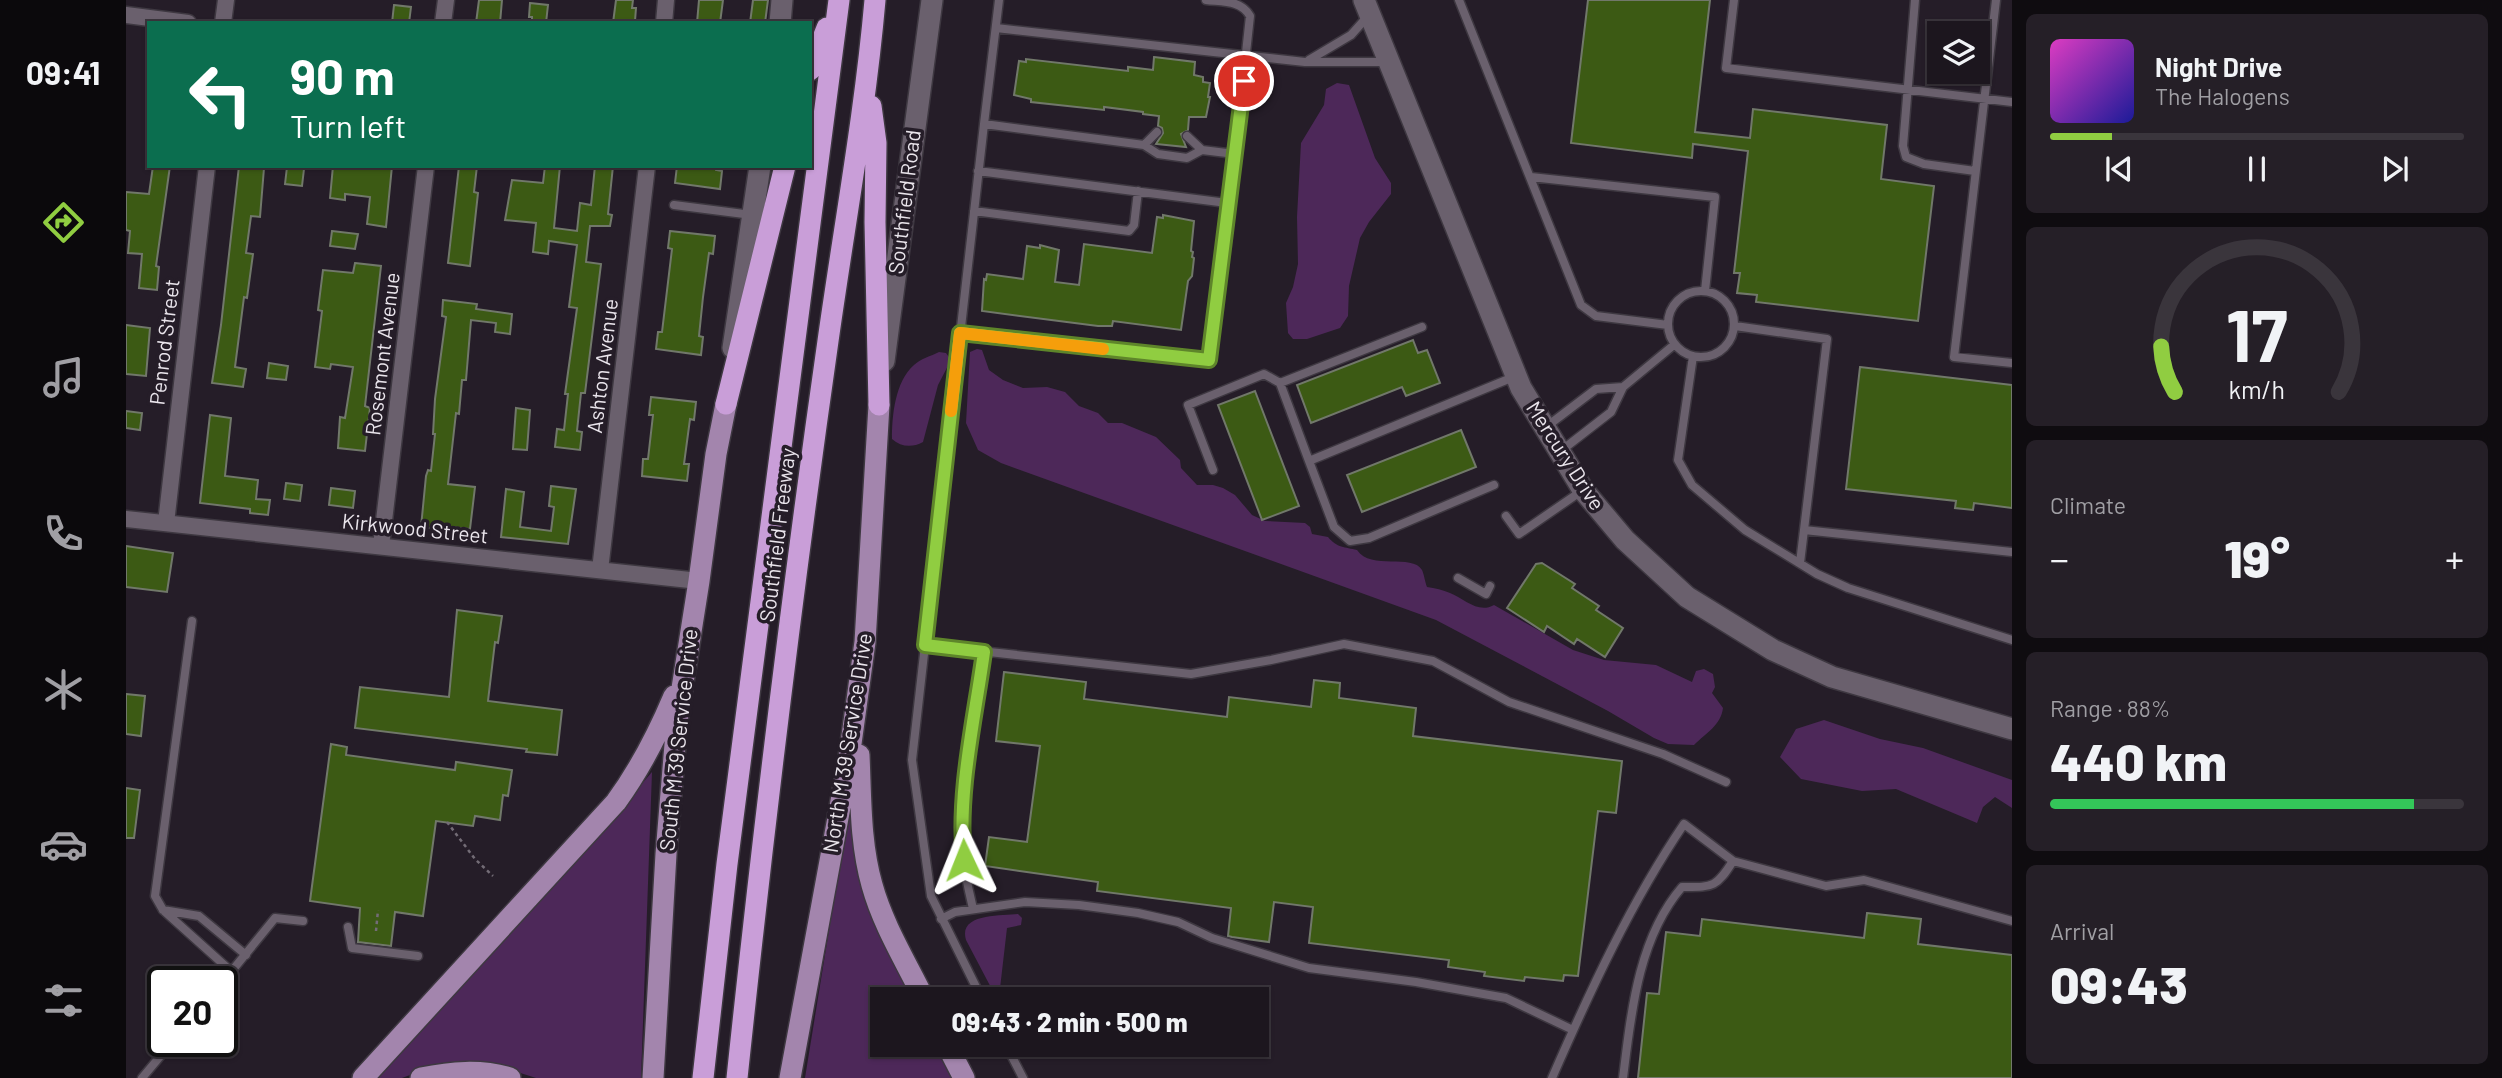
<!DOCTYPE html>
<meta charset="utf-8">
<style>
body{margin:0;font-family:Barlow,sans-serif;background:#251f27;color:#f1f3f6;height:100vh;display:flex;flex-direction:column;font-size:26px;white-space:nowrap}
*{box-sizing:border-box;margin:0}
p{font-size:23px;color:#a09fa4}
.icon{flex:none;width:38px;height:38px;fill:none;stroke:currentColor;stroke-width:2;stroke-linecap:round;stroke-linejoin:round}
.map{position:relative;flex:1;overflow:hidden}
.sheet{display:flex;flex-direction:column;gap:14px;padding:14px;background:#0f0c10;width:490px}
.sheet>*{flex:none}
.hud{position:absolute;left:21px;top:21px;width:665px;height:147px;border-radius:0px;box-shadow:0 2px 5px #0004,0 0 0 2px #3a353c;background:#0b6e4f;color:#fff;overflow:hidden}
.buttons{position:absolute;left:1801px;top:21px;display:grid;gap:14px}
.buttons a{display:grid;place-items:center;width:63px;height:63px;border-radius:0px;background:#1c161e;box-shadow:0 2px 5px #0004,0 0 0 2px #3a353c;font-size:35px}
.speed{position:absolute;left:21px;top:966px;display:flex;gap:14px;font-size:35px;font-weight:700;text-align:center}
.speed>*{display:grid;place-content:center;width:91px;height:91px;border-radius:50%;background:#1c161e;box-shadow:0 2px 5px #0004,0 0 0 2px #3a353c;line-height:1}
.speed .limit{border:4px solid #111;border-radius:10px;background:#fff;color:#111}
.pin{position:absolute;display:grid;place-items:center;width:60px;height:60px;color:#fff;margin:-30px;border:4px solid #fff;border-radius:50%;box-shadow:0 2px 7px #0007}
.me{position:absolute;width:77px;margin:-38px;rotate:358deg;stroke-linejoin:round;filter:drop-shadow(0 0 5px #0008)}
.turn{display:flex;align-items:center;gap:24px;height:147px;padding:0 28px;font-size:32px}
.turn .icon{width:91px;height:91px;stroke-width:2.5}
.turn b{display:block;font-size:49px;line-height:60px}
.big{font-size:52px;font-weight:800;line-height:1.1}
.sheet .widget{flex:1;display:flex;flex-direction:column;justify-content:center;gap:10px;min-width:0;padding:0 24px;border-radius:10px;background:#251f27}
.sheet .dial{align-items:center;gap:0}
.dial svg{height:182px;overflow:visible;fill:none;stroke:#3a353c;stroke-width:7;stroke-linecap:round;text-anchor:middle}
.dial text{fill:#f1f3f6;stroke:none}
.song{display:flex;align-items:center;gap:21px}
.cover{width:84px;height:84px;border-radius:10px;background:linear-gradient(135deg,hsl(310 70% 55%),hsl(240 70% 35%))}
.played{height:7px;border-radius:4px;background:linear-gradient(90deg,#90cd41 15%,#3a353c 15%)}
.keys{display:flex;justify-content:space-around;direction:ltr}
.heat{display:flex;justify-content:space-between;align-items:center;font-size:38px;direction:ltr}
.charge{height:10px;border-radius:5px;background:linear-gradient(90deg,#34c759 88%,#3a353c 0)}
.trip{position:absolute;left:744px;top:987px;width:399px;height:70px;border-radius:0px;background:#1c161e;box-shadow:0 2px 5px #0004,0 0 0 2px #3a353c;font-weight:800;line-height:70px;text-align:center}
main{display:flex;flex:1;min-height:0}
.dock{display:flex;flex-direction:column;width:126px;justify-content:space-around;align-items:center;background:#0b090c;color:#a09fa4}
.dock .icon{width:49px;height:49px}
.dock .on{color:#90cd41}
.dock b{font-size:32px;color:#f1f3f6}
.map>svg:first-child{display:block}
.green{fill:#4d2859}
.building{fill:#3c5a14;stroke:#71786a;stroke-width:2}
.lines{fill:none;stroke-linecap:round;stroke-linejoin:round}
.lane-casing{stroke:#3e3841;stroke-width:11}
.street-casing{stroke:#3e3841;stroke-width:19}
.secondary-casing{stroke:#3e3841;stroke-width:24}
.primary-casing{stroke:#3e3841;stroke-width:24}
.highway-casing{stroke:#3e3841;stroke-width:24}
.path{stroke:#736c76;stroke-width:2.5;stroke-dasharray:3.5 3.5;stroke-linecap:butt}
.lane{stroke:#6a606d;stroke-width:8}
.street{stroke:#6a606d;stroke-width:16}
.secondary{stroke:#6a606d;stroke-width:21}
.primary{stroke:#a385ad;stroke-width:21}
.highway{stroke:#c99ed8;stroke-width:21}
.route-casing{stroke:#5e852a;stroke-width:18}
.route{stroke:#90cd41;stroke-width:12}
.slow{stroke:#f59e0b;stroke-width:12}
.labels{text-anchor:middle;stroke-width:7;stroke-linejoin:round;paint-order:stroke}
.street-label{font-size:21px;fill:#eae5ec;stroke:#251d28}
</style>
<main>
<nav class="dock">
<b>09:41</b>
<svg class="icon on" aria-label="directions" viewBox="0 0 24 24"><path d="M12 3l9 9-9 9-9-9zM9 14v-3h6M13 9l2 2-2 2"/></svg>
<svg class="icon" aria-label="music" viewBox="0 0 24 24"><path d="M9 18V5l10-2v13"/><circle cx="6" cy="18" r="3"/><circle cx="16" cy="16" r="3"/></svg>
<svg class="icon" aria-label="phone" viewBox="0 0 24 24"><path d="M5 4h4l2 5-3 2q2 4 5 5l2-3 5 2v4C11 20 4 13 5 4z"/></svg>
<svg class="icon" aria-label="climate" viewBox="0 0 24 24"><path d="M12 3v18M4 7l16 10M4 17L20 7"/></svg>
<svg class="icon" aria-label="car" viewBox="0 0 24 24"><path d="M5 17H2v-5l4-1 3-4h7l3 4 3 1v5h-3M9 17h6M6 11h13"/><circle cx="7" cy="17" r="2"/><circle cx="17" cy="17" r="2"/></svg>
<svg class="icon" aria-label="filters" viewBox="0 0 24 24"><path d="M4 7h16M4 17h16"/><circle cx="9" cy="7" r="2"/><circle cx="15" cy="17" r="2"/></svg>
</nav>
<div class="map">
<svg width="1886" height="1078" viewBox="0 0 1886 1078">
<rect width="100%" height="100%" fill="#251d28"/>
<path class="green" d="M1211 83 1223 85 1249 158 1265 183V194L1243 222 1234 238 1223 286 1222 316 1214 328 1181 339H1167L1162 333 1160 303 1167 287 1172 264 1171 217 1175 143 1198 105 1200 89Z
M851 349 856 350 863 370 877 380 897 388 921 387 939 392 953 406 972 413 982 423H996L1030 437 1054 460 1055 468 1071 485H1087L1097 488 1109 495 1126 515 1139 521 1179 523 1184 527 1186 534 1202 537C1211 548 1219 547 1231 550 1245 571 1286 553 1296 570 1298 574 1299 582 1301 587 1309 588 1317 590 1324 593 1339 599 1352 614 1368 605L1447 650 1478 660 1530 665 1566 682 1570 671 1578 669 1587 674 1589 687 1586 693 1597 708C1595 725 1580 733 1568 745L1542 744 1528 738 1482 711 1310 620 875 463 852 450 840 423 844 352Z
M813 352 820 353 825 360 812 385 797 442C786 448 775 447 766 439 766 415 769 382 788 365 794 359 805 356 813 352Z
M1698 720 1754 739 1797 748 1886 780V808L1869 797 1857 807 1851 823 1770 789 1736 791 1675 779 1654 757 1670 729Z
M526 772 515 1078H410L373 1066 300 1069 276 1078H248L439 873Z
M722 813H728L793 999H756V1045H816L834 1078H679Z
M892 914 896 918 895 925 881 928 873 997 881 999H871L840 940C832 913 875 916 892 914Z"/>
<path class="building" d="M353 0H376L374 23H350Z
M490 0H507L506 8H510L509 21 487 23Z
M573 0H597L594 23H571Z
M627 0H642L639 23H624Z
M1462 0H1584L1569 132 1624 138 1627 109 1761 125 1755 179 1808 186 1792 321 1630 302 1631 295 1611 293 1614 273H1608L1622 151 1567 144 1566 158 1445 143Z
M404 3 422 5 420 23H406V17H403Z
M268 5 285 7 283 23H266Z
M1028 57 1069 62 1068 75 1077 77V82L1084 83 1082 97H1084L1080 117H1063L1062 130 1055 134 1060 147 1030 144 1037 133 1036 128 1032 126 1033 116 1017 114V112L978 107V110L905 102V99L888 95 893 61 900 62V59L1002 71V67L1027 70Z
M27 166H44L30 266 33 267 31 290 13 288 16 254 2 253 4 231 0 230V192L23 194Z
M113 166 138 168 134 217 125 216 120 253 127 254 121 298 118 297 109 367 120 369 117 387 86 383 95 325Z
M207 166H266L260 227 241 224 244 197 219 194V200L204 198Z
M333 166H351L348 192 352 193 344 266 322 263Z
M419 166H434L428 228 451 231 454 203 465 205 469 166H487L482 214 486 215 484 226H464L460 262 475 264 459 393H455L451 431 456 432 454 450 429 447 431 429 438 430 442 394H439L451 308 443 307 451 245 423 241 422 254 407 252 410 223 379 220 386 180 417 183Z
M551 166H590V170L596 171 594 189 549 183Z
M161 167 178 169 176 186 159 184Z
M1037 215 1068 221 1065 251 1067 252 1066 257 1068 258 1066 276 1062 281 1055 330 987 321 986 326H972L856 311 858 279 860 280 861 274 897 279 901 246 914 248V245L933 250 929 282 953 285 958 244 1026 253 1031 217 1037 218Z
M206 231 232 234 229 249 204 246Z
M544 231 589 236 587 254 583 253 577 297 573 336 577 337 575 355 530 349 532 332H536L546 249 542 248Z
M229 263 255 266 239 406 244 408 239 451 212 448 214 417 219 418 227 367 205 364 204 369 189 367 196 311 192 310 197 270 227 273Z
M317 300 351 304 350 309 386 314 384 334 369 332 370 323 345 320 340 380H336L333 414 330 413 322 484 349 487 344 529 315 526V529L295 527 300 476 302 470 305 471 309 434H307L309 399 320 317 316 316Z
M0 325 24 328 20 376 0 374Z
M1287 340 1292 353 1301 350 1314 383 1280 396 1276 387 1185 423 1171 385Z
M143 363 162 366 160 380 141 378Z
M1734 367 1886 385V508L1848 503 1847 510 1829 508 1830 501 1720 489Z
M1129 391 1173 506 1136 520 1092 405Z
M525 397 570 402 568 420 564 419 558 464H563L561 481 516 476 517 459H522L527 415H523Z
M390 408 404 410 401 450 387 449Z
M0 411 16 413 14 430 0 428Z
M84 415 105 418 99 476 132 480 130 499 144 500 142 515 124 513V509L74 503Z
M1335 430 1350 467 1236 512 1221 475Z
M160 483 176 485 174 501 158 499Z
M425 486 450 489 442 544 375 537 380 489 398 492 394 527 425 531 428 507 423 506Z
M205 488 229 491 227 508 203 505Z
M0 546 47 553 41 592 0 587Z
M1416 563 1449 584 1446 588 1473 606 1470 610 1497 628 1479 657 1451 639 1448 644 1421 626 1418 632 1381 608 1410 564Z
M331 610 376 616 372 643 369 642 362 701 436 710 431 755 400 752 401 749 229 728 234 687 323 697Z
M878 672 960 682 958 699 1101 717 1103 697 1185 707 1188 680 1214 683 1213 698 1290 708 1287 736 1496 761 1490 813 1472 811 1452 976 1438 975 1437 981 1399 977 1398 981 1358 976 1359 972 1322 967 1323 960 1183 943 1187 907 1148 902 1143 942 1106 937 1102 936 1105 908 971 891 972 882 859 866 863 837 901 842 914 746 870 741Z
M0 694 19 696 15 736 0 734Z
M205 744 221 747 220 755 329 770 330 762 386 770 382 796 377 795 374 820 349 816 347 826 310 821 297 916 269 912 265 946 232 942 234 908 184 901Z
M0 788 14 790 8 838H0Z
M1741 913 1795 919 1792 944 1886 955V1078H1512L1521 993 1533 994 1540 932 1574 936 1576 919 1738 938Z"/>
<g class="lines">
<g class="lane-casing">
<path id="lane" d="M873 0 858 124 1018 145 1032 154 1061 158 1076 150 1109 154 1124 16C1115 0 1097 2 1080 0
M1333 0 1455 305 1470 316 1542 325
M1608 0 1600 68 1886 102
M1789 0 1777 146 1780 157 1798 164 1849 171
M1870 0 1828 357 1886 363
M870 28 1179 62H1261
M1183 60 1225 35 1242 16
M1061 136 1076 150
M1018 145 1031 132
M1405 177 1589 197 1579 291
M1101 203 1109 154
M548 205 626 215
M848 211 1003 231 1008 225 1012 191
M1542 324a33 33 0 1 1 66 0a33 33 0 1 1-66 0Z
M1609 326 1701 339 1674 563
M834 333 1083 361 1101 203 852 171
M1567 356 1552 460 1566 485 1619 530 1691 574 1722 588 1886 640
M1497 387 1549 344
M1420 427 1470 389 1497 387 1485 412 1436 450
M1183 461 1154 383 1296 327
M1087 470 1062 405 1138 374 1154 383
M1368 485 1243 538 1224 541 1208 527 1183 461 1390 376
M1380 516 1393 534 1457 490
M1678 530 1886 552
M1332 578 1360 594 1364 586
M66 621 29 896 37 910 106 972
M799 645 1065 674 1145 660 1218 644 1307 661 1383 702 1537 754 1600 782
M847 909C842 886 836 863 836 839 835 777 849 713 858 652
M37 910 73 916 120 955
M815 919 829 912 899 902 953 905 1012 913 1052 922 1086 938 1183 968 1290 982 1380 998 1447 1030
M222 927 226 948 292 956
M96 983 149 918 177 921
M856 999 805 896 786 760 858 124
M880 1045 897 1078
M16 1078 47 1041
M1426 1078C1464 991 1505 902 1558 824L1607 861 1700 886 1738 880 1886 921
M1497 1078C1505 1014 1512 938 1556 887 1587 887 1590 888 1607 861"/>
</g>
<g class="street-casing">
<path id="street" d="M0 15 62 23
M97 23 100 0
M317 23 320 0
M538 23 540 0
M0 519 573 581
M40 523 81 166
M255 546 300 166
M474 570 521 166"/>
</g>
<g class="secondary-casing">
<path id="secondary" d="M1238 0 1395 388 1457 490 1499 540 1561 597 1647 650 1706 677 1886 729
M654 23 656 0
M607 348 634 166
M758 361 806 0"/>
</g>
<g class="primary-casing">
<path id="primary" d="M733 755C735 798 734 843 746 885 757 925 780 962 798 999
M821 1045 838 1078
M237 1078 490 802C514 769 532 734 548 696
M295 1078C325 1072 354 1069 384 1078
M527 1078 540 854 551 720 573 581 590 454 600 404
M664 1078 723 758 739 642 753 405"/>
</g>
<g class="highway-casing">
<path id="highway" d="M684 70 701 28
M745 106 750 143 749 222 753 405
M600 404 659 166
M577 1078 601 864 713 0
M611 1078C637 832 667 586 702 341 718 227 739 114 749 0"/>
</g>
<path class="path" d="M321 822 349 859 367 876
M250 931 252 910"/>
<use href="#lane" class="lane"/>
<use href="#street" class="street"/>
<use href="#secondary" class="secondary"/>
<use href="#primary" class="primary"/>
<use href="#highway" class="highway"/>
</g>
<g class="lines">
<g class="route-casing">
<path id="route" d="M838 860C831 793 849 718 858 652L799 645 834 333 1083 360 1118 81"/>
</g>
<use href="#route" class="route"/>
<path class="slow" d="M825 411 834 333 977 349"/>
</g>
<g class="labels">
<g class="street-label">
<text transform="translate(779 202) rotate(-83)" y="7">Southfield Road</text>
<text transform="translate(39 342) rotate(-83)" y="7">Penrod Street</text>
<text transform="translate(257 354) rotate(-83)" y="7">Rosemont Avenue</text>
<text transform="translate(477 366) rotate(-83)" y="7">Ashton Avenue</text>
<text transform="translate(1439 456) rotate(57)" y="7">Mercury Drive</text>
<text transform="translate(289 529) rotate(6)" y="7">Kirkwood Street</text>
<text transform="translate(652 535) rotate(-83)" y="7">Southfield Freeway</text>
<text transform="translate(553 740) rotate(-84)" y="7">South M 39 Service Drive</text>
<text transform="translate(722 743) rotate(-81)" y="7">North M 39 Service Drive</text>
</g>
</g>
</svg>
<div class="buttons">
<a><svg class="icon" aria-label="layers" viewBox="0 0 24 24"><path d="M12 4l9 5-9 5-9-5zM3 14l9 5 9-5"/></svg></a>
</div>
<div class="speed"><div class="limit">20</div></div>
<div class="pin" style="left:1118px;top:81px;background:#d93025"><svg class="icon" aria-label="arrive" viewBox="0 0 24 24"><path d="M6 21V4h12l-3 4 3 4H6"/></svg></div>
<svg class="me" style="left:838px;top:860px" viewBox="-20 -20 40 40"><path d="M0-17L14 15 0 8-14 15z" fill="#90cd41" stroke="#fff" stroke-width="4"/></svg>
<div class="trip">09:43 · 2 min · 500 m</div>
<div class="hud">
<div class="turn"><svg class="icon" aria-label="left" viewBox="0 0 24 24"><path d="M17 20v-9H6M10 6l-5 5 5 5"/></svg><div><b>90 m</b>Turn left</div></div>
</div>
</div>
<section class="sheet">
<div class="widget">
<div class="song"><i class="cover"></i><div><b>Night Drive</b><p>The Halogens</p></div></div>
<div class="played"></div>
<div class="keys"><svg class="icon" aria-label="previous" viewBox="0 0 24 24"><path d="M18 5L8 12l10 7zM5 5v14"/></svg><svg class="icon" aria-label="pause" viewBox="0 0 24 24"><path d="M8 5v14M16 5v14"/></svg><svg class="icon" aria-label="next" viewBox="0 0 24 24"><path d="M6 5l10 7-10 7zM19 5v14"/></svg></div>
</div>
<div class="widget dial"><svg viewBox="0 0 100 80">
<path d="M14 69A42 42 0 1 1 86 69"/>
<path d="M14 69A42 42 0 0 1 8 49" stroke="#90cd41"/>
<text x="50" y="56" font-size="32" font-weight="700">17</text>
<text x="50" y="72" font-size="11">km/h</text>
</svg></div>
<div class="widget"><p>Climate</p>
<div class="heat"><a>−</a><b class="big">19°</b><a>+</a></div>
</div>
<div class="widget"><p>Range · 88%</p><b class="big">440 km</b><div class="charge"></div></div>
<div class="widget"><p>Arrival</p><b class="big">09:43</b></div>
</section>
</main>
